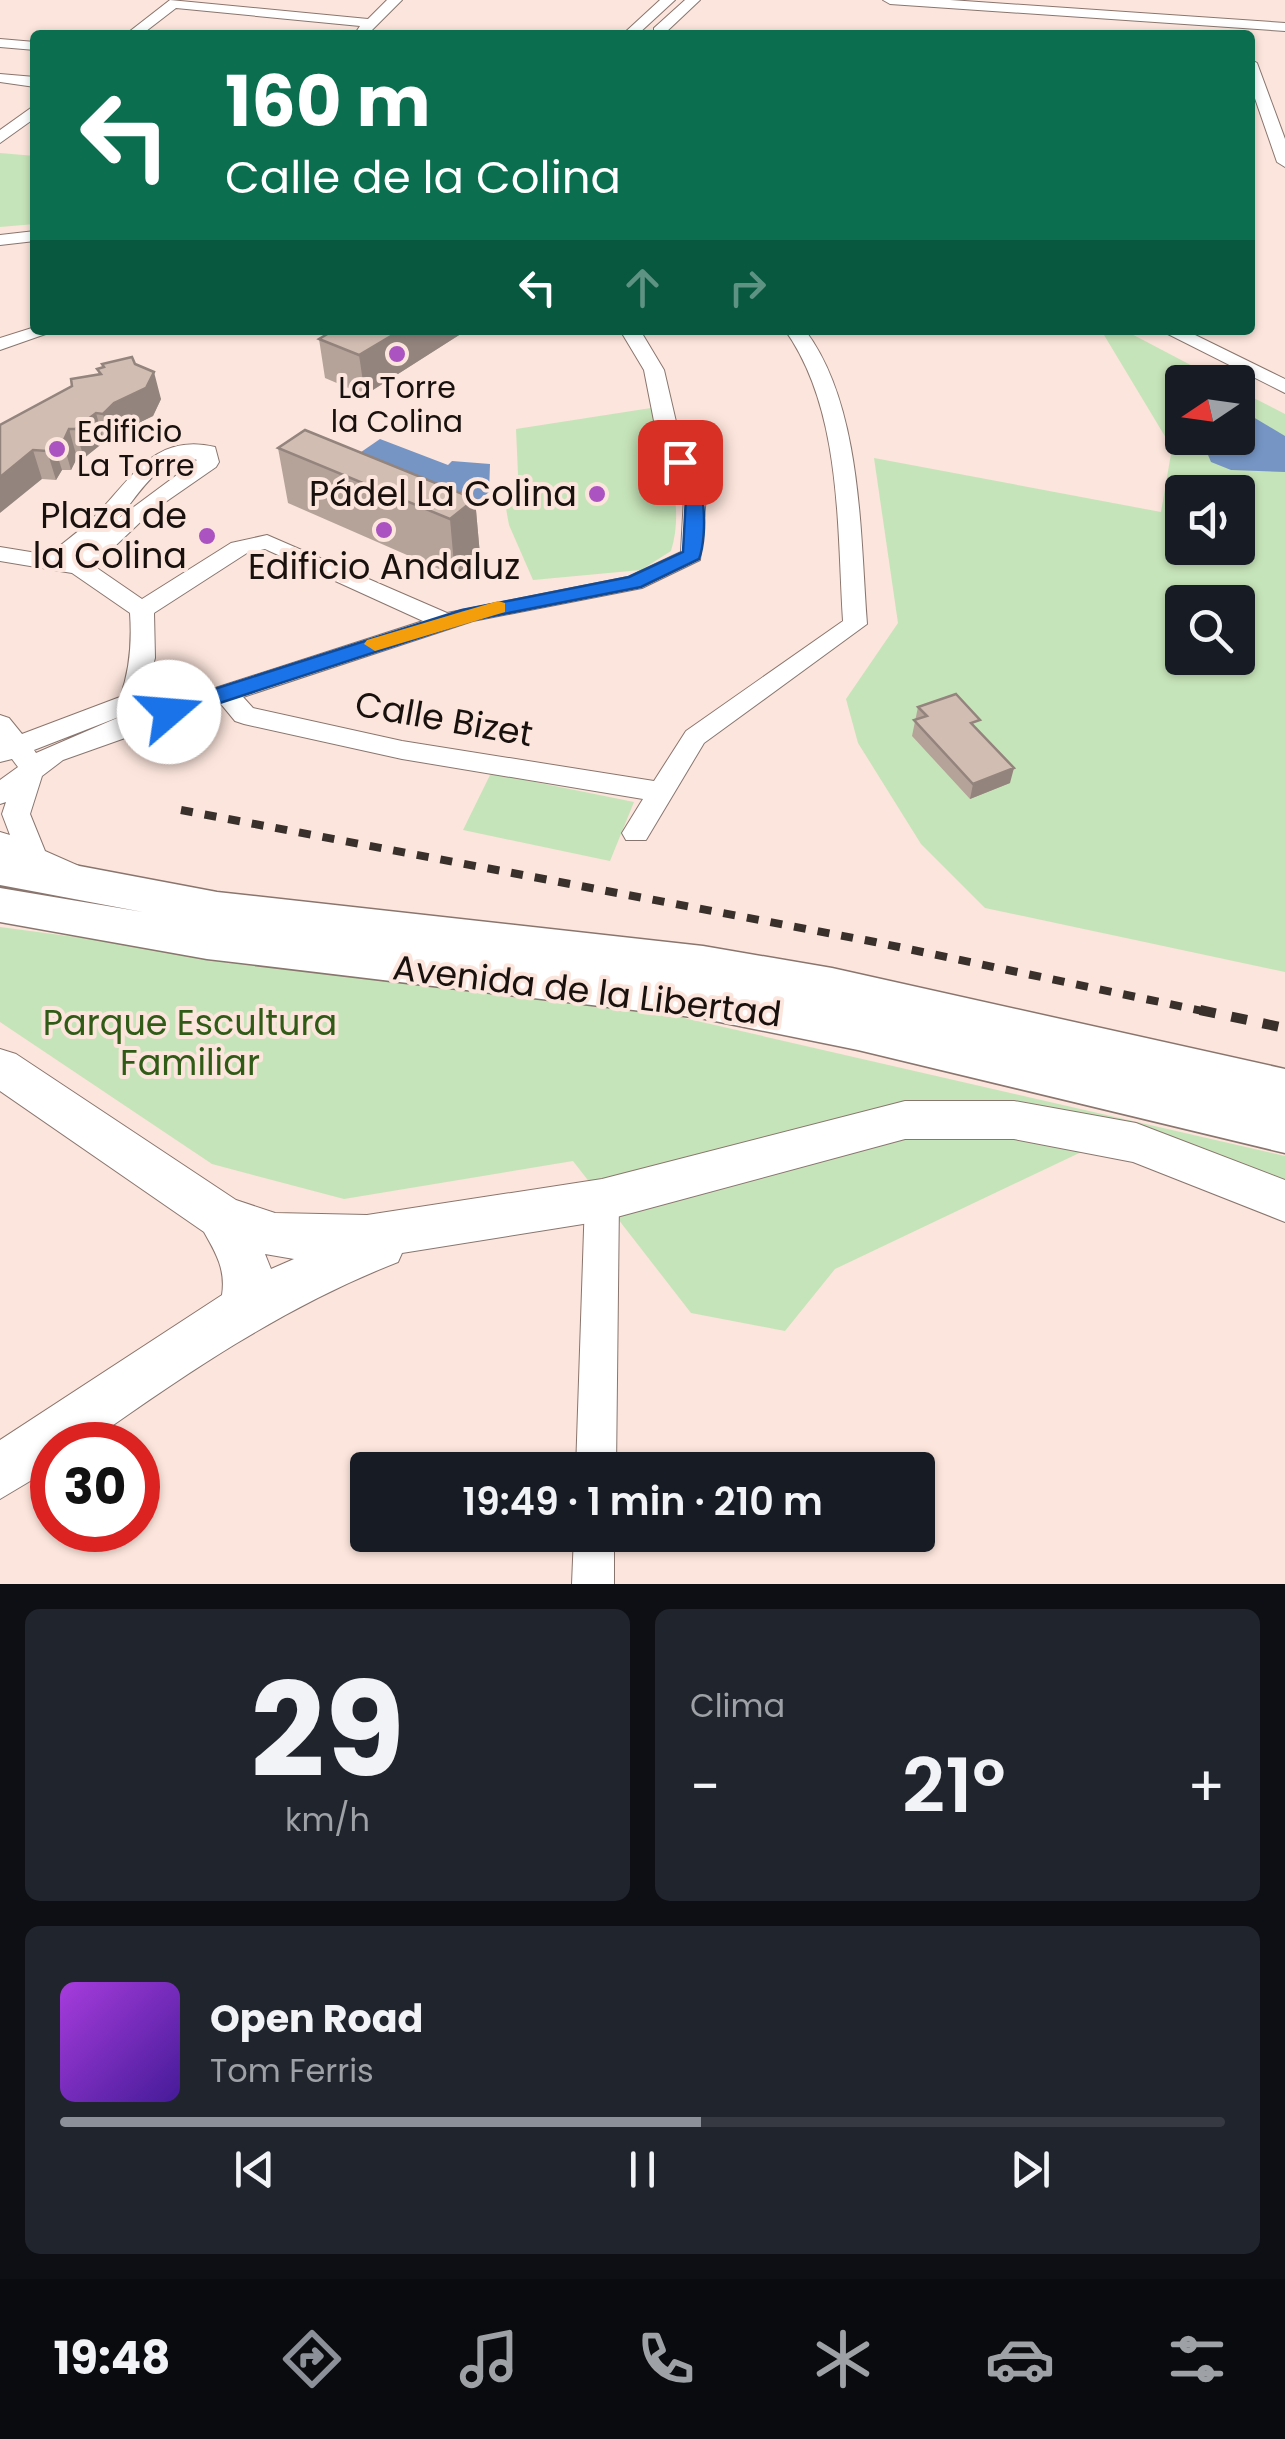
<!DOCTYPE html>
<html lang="es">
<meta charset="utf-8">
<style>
body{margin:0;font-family:Poppins,sans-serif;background:#20242c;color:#f1f3f6;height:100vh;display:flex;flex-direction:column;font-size:38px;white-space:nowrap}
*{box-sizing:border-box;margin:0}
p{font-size:32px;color:#9ea1a6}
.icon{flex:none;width:55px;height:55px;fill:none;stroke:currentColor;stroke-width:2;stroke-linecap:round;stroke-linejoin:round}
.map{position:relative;height:1584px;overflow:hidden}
.sheet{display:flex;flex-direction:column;gap:25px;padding:25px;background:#0d0f14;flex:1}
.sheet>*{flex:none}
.guide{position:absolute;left:30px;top:30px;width:1225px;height:305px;border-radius:10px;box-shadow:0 2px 8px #0004;background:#0b6e4f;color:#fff;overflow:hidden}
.needle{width:65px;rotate:257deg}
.fabs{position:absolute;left:1165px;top:365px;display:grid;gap:20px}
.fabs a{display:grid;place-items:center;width:90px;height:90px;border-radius:10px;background:#171b24;box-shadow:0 2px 8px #0004;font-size:50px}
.speed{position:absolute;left:30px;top:1422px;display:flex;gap:20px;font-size:50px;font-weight:700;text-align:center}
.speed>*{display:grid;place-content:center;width:130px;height:130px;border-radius:50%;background:#171b24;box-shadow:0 2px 8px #0004;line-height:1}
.speed .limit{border:15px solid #d22;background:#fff;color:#111}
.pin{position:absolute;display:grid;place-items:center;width:85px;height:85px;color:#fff;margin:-42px;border-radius:20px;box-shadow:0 5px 15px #0006}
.me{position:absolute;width:110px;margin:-55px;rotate:72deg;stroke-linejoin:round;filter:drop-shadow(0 0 8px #0008)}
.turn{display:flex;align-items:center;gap:35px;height:210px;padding:0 30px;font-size:45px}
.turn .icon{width:130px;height:130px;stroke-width:2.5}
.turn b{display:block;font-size:70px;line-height:85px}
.lanes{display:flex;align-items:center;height:95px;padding:0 30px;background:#0003;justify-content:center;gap:50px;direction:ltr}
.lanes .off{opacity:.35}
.big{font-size:75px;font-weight:600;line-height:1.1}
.sheet .tile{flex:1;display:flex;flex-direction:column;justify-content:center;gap:15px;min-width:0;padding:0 35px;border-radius:15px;background:#20242c}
.sheet .dial{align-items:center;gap:0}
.dial b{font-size:130px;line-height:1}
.song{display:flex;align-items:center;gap:30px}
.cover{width:120px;height:120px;border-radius:15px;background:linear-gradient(135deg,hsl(280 70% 55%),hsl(260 70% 35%))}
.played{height:10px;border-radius:5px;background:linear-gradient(90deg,#8c9099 55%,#363941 55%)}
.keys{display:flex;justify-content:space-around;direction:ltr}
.heat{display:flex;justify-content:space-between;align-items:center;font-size:55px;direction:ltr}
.sheet .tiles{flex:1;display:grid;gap:25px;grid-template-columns:1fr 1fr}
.tile:last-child{grid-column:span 2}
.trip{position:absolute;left:350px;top:1452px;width:585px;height:100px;border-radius:10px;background:#171b24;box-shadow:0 2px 8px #0004;font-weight:600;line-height:100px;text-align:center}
.tabs{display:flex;height:160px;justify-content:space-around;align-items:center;background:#090b0e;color:#9ea1a6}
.tabs .icon{width:70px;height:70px}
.tabs .active{color:#8c9099}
.tabs b{font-size:45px;color:#f1f3f6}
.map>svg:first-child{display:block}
.green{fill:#c6e4b9;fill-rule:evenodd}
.water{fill:#7695c4}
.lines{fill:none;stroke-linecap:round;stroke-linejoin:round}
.street-casing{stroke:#8a756e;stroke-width:2}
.secondary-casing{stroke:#8a756e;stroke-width:2}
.primary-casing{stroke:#8a756e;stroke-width:3}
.street{fill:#fff;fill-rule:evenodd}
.secondary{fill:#fff;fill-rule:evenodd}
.primary{fill:#fff;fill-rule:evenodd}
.rail-far1{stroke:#392f2b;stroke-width:8;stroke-dasharray:12 12;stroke-linecap:butt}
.rail{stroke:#392f2b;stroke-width:10;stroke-dasharray:16 16;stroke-linecap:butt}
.wall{fill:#b5a399}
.shaded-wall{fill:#93847d}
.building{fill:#d2bdb2;stroke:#93847d;stroke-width:2.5}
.route{fill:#1a73e8;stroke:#114b97;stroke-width:2.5}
.slow{fill:#f59e0b}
.poi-dot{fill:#ab54c1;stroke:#fce5dc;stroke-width:4}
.labels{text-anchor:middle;stroke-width:8;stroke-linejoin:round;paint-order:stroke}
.far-poi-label{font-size:30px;fill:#19110e;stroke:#fce5dc}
.poi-label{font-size:35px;fill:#19110e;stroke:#fce5dc;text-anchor:end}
.street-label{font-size:35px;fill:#19110e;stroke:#fce5dc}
.park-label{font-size:35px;fill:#305b17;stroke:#fce5dc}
</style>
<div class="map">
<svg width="1285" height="1584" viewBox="0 0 1285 1584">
<rect width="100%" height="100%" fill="#fce5dc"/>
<path class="green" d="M0 153 35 156V224L0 227Z
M1101 330H1124L1223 382H1182V438H1238V390L1285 414V972L985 908 921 844 858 743 846 699 898 623 874 458 1161 512 1172 448ZM1182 492H1238V548H1182ZM1182 602H1238V658H1182Z
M651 408C665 455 686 502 671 551L641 570 533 580 509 525 505 503 519 497 516 429Z
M491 773 634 802 610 861 463 830Z
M0 927 684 1018 1285 1156V1185L1132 1128 835 1269 785 1331 691 1313 573 1161 344 1199 212 1164 0 1022Z"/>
<path class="water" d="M1238 408 1285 436V472L1231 470 1211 462 1208 455 1212 438H1238Z
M380 439 448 465 452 461 490 464 489 492 479 501 458 503 348 461Z"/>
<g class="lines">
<g class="street-casing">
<path id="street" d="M170 0 368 19 387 0H402L367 35H354L360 26 176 8 141 35H125Z
M660 0H675L637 35H622Z
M685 0H700L664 34H654V28Z
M883 0H950L1285 23V31L890 4Z
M0 39 35 42V50L0 47Z
M1250 59 1257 63 1285 139V167L1277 162 1250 84Z
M0 74 35 77V87L0 82Z
M35 105V118L0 143V130Z
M35 231V241L0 245V235Z
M35 327 57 330 0 350V338Z
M620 330H640L664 370 677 426 706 497 700 560 642 588 473 621 243 697 253 708 402 741 654 781 686 731 843 621C837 527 842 410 785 330H805C862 405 860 533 867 624L704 743 646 840H626L622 833 643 799 402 759 244 724 235 721 221 704 63 760 42 776 30 814 45 851 79 866 83 874 79 882 69 885 59 882 0 854V832L10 835 2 814 6 802 0 804V780L18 767 12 759 0 762V715L9 718 22 734 120 697C130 670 132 642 130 613L72 573 0 561V547L49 555C65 541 83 529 98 513 133 476 156 433 215 447L219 462 216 467 151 512 94 566 142 599 231 543 267 535 447 613 628 577 681 552 684 497 655 426 644 370ZM189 457 197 460 119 518C139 494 156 462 189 457ZM265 549 423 621 147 710 143 703 155 658 154 613 247 553ZM124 715 36 753 34 750Z
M1160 330H1185L1285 379V393Z
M602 1185 614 1189 619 1200 616 1470H576L585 1200 590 1189Z
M574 1535H614V1584H572Z"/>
</g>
<g class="secondary-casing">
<path id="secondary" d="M0 1049 16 1054 236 1200 275 1213 367 1215 602 1179 905 1101H1014L1136 1123 1285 1180V1222L1133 1162 1014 1139H905L602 1221 402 1253 398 1262C283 1307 185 1374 85 1445H52V1468L0 1499V1440L222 1295C226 1270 216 1253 204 1232L0 1091ZM265 1254 294 1259 271 1269Z"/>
</g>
<g class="primary-casing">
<path id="primary" d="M0 851 217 892 703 946 832 968 1285 1069V1153L858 1050 700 1018 207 959 0 922V888L143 912 0 885Z"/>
</g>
<use href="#street" class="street"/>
<use href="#secondary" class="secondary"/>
<use href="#primary" class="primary"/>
<path class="rail-far1" d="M181 810 875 942 1212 1013"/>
<path class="rail" d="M1200 1010 1285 1028"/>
</g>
<path class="wall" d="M467 330 365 395 325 378 319 339Z
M135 364 161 399 153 416 122 431 111 442H104L84 458H77L71 470H62L56 480 42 479 0 425 72 386 99 375 97 369Z
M278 448 475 499 480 555 455 576 288 503Z
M918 707 978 730 1010 783 970 799 912 736Z"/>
<path class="shaded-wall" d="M401 330H467L365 395 359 355Z
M154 372 161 399 153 416 122 431 111 442 103 414 114 403Z
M96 413 104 442 84 458 75 429Z
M69 429 77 458 71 470 63 442Z
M53 442 62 470 56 480 47 451Z
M33 450 42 479 0 513V477Z
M475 499 480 555 455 576 450 519Z
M1014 768 1010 783 970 799 973 784Z"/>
<path class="building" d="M334 330H401L359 355 319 339Z
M132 357 135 364 154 372 146 388 114 403 103 414 96 413 75 429H69L63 442H53L47 451 33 450 0 477V425L72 386 71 379 101 374 97 369 104 367 102 364Z
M305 430 475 499 450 519 278 448Z
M956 694 980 720 971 723 1014 768 973 784 914 720 927 716 918 707Z"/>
<path class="route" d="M680 456C707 467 708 536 699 559L641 587 473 620 177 717H161L158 712 161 706 462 610 629 577 683 552 686 497 672 462Z"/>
<path class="slow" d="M498 601 505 603V612L375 651 364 644 367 640Z"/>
<g class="poi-dot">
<circle cx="397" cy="354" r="10"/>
<circle cx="57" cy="449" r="10"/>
<circle cx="597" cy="494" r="10"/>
<circle cx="384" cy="530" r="10"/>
<circle cx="207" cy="536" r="10"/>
</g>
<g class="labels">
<g class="far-poi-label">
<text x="397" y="398">La Torre<tspan x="397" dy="34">la Colina</tspan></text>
<text x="77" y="442" text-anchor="start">Edificio<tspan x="77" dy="34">La Torre</tspan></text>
</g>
<g class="poi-label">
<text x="577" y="506">Pádel La Colina</text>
<text x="187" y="528">Plaza de<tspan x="187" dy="40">la Colina</tspan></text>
<text x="384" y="579" text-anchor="middle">Edificio Andaluz</text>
</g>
<g class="street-label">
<text transform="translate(444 719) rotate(10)" y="12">Calle Bizet</text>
<text transform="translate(587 991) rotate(7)" y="12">Avenida de la Libertad</text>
</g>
<g class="park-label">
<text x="190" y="1035">Parque Escultura<tspan x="190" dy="40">Familiar</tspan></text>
</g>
</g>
</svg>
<div class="fabs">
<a><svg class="needle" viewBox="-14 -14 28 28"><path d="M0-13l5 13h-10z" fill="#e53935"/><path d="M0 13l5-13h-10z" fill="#9ea1a6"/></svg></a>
<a><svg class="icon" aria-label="sound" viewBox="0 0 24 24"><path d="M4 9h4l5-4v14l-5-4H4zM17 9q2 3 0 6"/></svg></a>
<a><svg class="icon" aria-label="search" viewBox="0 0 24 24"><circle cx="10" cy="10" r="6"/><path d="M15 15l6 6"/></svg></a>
</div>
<div class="speed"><div class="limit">30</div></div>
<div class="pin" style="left:680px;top:462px;background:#d93025"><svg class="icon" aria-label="arrive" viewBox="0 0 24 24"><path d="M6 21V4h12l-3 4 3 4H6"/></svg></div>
<svg class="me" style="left:169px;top:712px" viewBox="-20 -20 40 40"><circle r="19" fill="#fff"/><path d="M0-13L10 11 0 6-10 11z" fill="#1a73e8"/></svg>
<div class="trip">19:49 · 1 min · 210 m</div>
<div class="guide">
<div class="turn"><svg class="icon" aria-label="left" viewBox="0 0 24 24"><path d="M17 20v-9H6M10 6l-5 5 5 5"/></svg><div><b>160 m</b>Calle de la Colina</div></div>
<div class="lanes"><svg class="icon" aria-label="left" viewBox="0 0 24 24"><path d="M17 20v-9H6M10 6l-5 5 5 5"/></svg><svg class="icon off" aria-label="ahead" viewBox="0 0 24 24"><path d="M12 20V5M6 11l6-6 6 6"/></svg><svg class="icon off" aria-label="right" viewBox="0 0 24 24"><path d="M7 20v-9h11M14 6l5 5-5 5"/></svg></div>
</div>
</div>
<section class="sheet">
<div class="tiles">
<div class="tile dial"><b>29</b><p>km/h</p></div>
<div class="tile"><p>Clima</p>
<div class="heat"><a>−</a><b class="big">21°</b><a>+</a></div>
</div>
<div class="tile">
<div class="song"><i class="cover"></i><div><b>Open Road</b><p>Tom Ferris</p></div></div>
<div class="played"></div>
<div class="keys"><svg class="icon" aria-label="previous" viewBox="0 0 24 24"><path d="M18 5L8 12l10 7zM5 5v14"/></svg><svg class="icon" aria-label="pause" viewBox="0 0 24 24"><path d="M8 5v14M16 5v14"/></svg><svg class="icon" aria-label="next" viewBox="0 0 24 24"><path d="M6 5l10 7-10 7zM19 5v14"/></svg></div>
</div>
</div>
</section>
<nav class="tabs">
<b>19:48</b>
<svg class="icon active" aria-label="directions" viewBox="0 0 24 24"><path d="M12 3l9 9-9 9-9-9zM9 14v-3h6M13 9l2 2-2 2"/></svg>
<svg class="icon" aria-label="music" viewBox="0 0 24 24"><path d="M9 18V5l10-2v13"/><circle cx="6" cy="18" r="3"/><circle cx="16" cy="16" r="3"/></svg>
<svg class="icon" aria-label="phone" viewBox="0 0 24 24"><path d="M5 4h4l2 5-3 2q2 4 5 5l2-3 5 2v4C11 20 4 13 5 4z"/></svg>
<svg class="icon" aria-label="climate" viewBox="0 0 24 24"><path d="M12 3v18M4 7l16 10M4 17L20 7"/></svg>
<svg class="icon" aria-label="car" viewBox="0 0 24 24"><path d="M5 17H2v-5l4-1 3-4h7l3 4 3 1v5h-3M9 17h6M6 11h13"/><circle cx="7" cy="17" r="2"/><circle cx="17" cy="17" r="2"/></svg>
<svg class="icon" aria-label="filters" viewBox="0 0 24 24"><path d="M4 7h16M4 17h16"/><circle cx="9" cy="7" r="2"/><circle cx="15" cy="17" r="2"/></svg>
</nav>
